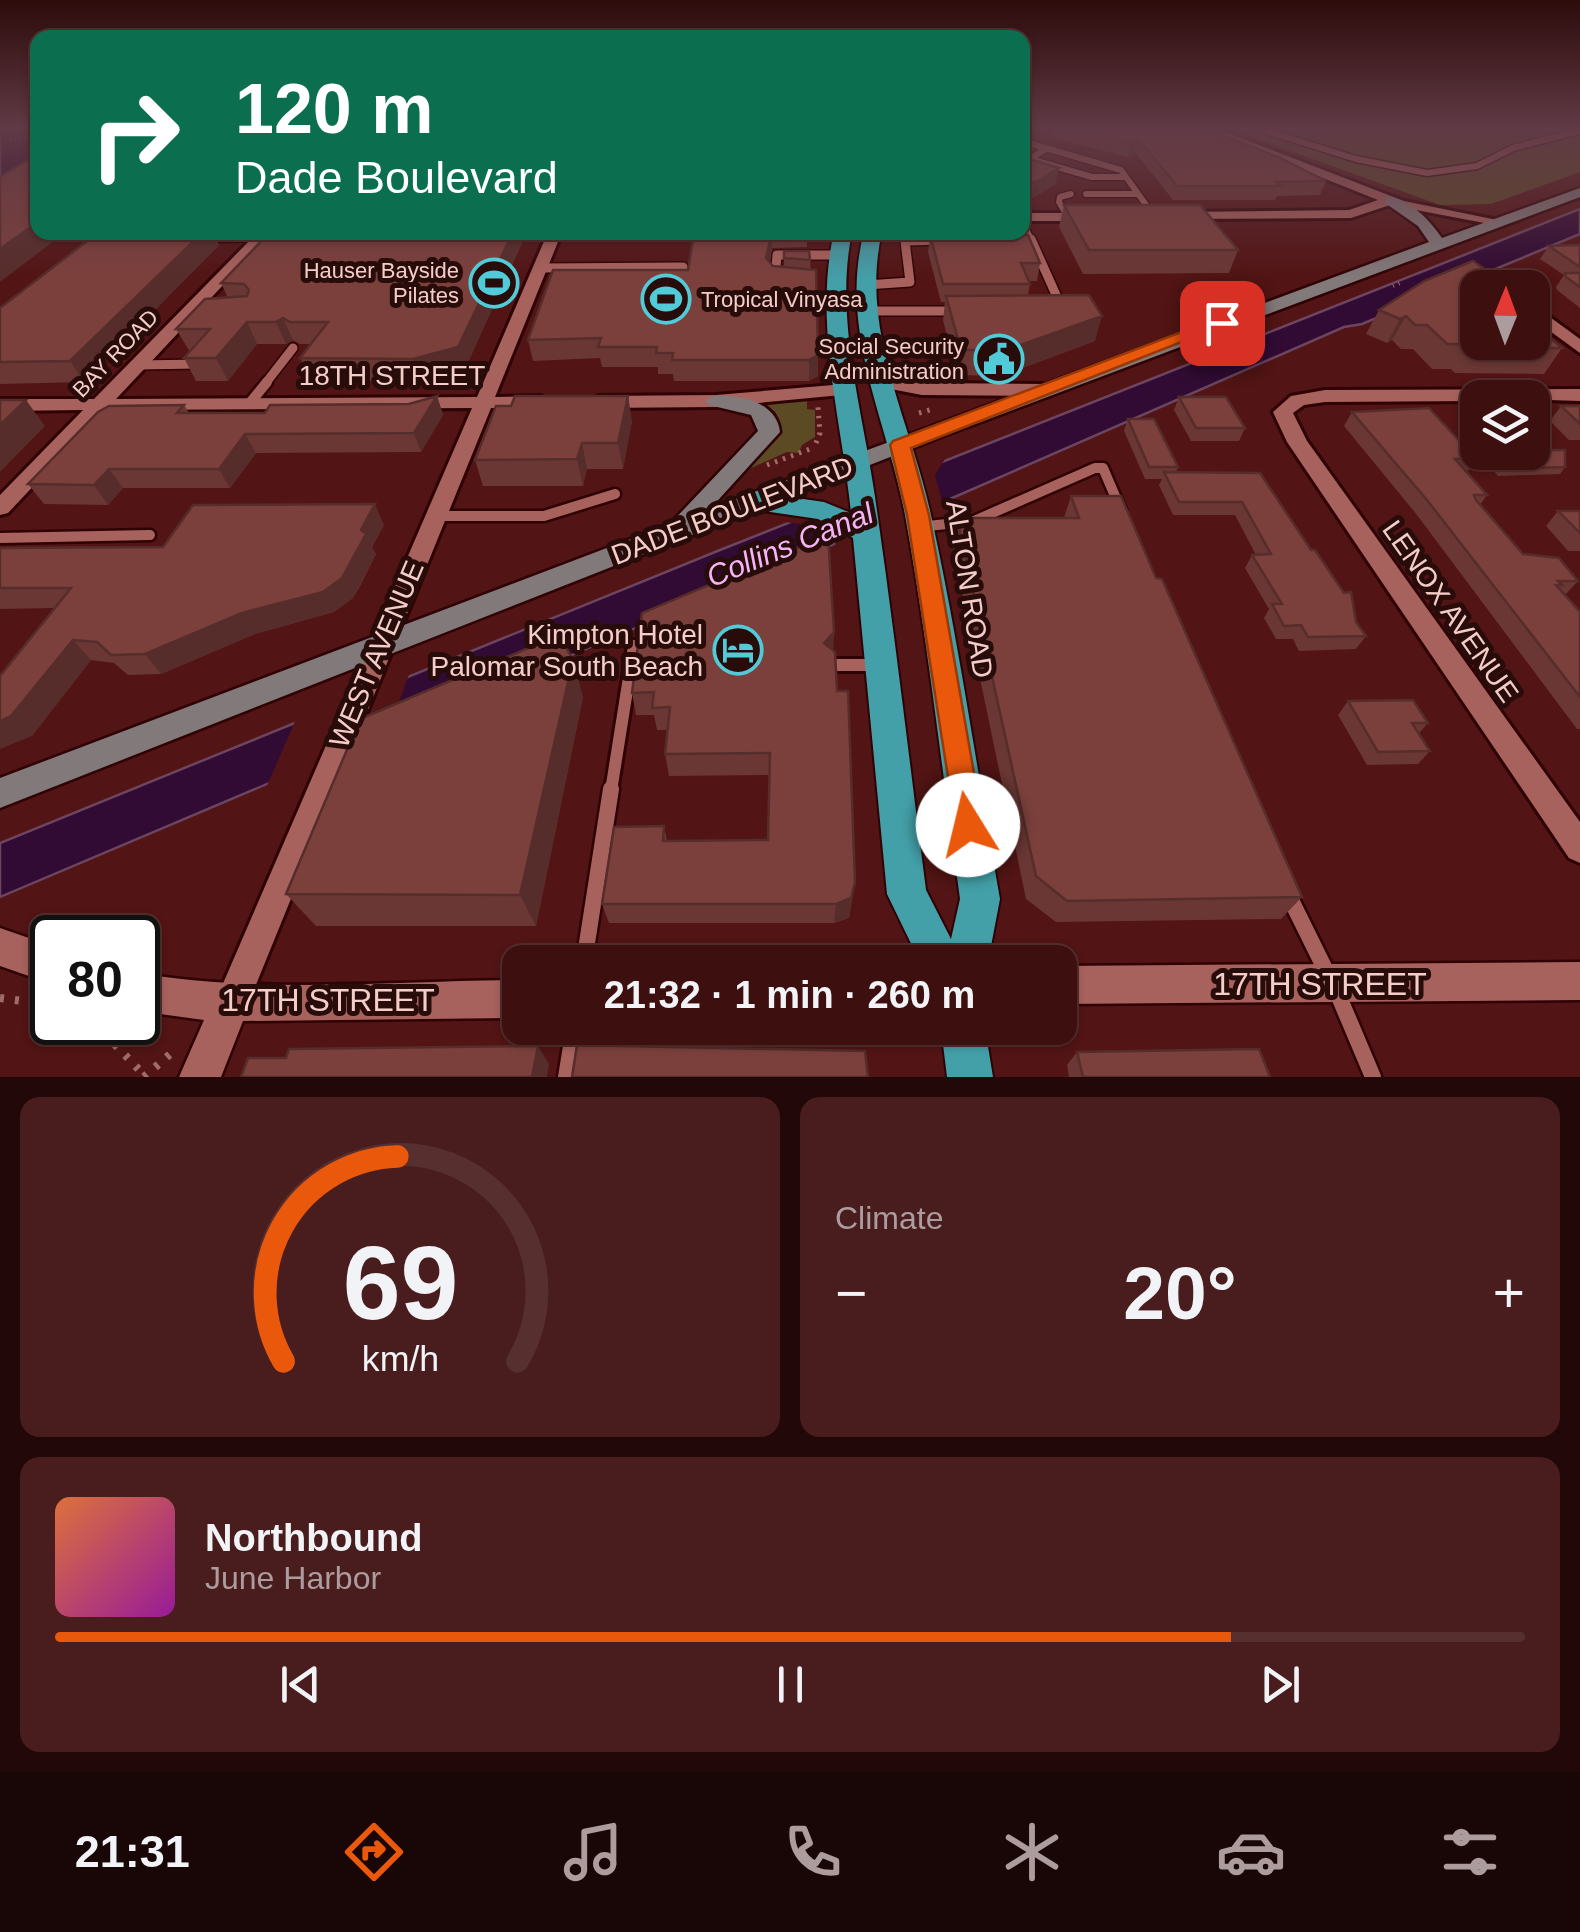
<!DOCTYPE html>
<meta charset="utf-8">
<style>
body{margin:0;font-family:Helvetica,sans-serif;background:#491d1d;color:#f1f3f6;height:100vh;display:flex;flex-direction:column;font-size:38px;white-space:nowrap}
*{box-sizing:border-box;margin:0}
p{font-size:32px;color:#ad9c9e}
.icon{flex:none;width:55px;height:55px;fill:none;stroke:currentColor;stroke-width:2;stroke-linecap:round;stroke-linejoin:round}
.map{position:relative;height:1077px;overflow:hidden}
.sheet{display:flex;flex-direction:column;gap:20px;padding:20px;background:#220808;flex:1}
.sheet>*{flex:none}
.banner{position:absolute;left:30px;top:30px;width:1000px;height:210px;border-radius:20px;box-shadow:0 2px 8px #0004,0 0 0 2px #572f2f;background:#0b6e4f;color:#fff;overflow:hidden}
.needle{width:65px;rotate:1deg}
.tools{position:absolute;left:1460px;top:270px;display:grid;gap:20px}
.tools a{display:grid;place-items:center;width:90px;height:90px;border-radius:20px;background:#3e0f0f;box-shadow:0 2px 8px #0004,0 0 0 2px #572f2f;font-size:50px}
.speed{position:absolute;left:30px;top:915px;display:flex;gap:20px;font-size:50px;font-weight:700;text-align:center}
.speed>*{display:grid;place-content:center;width:130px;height:130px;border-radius:50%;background:#3e0f0f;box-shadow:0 2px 8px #0004,0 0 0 2px #572f2f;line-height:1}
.speed .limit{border:5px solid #111;border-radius:15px;background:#fff;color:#111}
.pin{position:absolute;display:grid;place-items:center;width:85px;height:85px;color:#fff;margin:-42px;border-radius:20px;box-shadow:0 5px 15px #0006}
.me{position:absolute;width:110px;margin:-55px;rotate:351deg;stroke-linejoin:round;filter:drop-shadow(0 0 8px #0008)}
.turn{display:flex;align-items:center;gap:35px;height:210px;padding:0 40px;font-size:45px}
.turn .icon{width:130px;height:130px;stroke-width:2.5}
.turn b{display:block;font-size:70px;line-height:85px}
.big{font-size:75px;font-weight:600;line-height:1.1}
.sheet .widget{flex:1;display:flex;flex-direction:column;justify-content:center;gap:15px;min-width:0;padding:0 35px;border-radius:20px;background:#491d1d}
.sheet .dial{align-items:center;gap:0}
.dial svg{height:260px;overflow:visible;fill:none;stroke:#572f2f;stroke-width:7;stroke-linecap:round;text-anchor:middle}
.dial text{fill:#f1f3f6;stroke:none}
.song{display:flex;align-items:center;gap:30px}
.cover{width:120px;height:120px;border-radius:15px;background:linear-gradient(135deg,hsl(20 70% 55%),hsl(300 70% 35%))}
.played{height:10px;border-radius:5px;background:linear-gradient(90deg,#ea580c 80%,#572f2f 80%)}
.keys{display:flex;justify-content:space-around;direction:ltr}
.heat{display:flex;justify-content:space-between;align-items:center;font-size:55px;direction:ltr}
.sheet .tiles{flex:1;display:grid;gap:20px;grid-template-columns:1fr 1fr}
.widget:last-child{grid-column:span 2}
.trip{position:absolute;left:502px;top:945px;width:575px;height:100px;border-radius:20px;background:#3e0f0f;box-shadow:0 2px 8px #0004,0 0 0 2px #572f2f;font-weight:600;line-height:100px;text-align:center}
.tabs{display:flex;height:160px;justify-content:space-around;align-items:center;background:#190606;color:#ad9c9e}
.tabs .icon{width:70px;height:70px}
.tabs .active{color:#ea580c}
.tabs b{font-size:45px;color:#f1f3f6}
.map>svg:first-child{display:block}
.green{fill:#5b4a24}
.water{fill:#310b33;stroke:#6c4560;stroke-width:2.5}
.pier{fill:#521414}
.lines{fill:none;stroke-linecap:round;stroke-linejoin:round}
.service-far4-casing{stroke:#2f0204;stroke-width:9}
.service-far3-casing{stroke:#2f0204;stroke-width:12}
.service-far2-casing{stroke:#2f0204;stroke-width:15}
.service-far1-casing{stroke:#2f0204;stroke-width:18}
.service-casing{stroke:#2f0204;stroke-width:21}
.pedestrian-casing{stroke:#2f0204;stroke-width:4}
.minor-casing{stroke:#2f0204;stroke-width:6}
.tertiary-casing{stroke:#2f0204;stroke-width:5}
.secondary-casing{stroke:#2f0204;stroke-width:5}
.trunk-casing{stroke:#2f0204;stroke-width:4}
.path-far3{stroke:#a06c6a;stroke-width:2.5;stroke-dasharray:1 4;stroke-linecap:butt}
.path-far2{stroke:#a06c6a;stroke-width:4;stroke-dasharray:1 5;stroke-linecap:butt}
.path-far1{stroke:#a06c6a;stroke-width:5;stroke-dasharray:2.5 6;stroke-linecap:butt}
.path{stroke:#a06c6a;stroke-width:8;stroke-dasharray:4 11;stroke-linecap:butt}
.service-far4{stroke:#a8625d;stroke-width:6}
.service-far3{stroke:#a8625d;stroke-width:9}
.service-far2{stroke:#a8625d;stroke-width:10}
.service-far1{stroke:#a8625d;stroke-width:12}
.service{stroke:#a8625d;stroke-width:16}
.pedestrian{fill:#a8625d;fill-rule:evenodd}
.minor{fill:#a8625d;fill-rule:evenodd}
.tertiary{fill:#a8625d;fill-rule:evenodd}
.secondary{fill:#82797a;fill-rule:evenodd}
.trunk{fill:#43a0a9;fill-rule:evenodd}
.wall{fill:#6a3734}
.shaded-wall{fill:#562d2a}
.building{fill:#7b403c;stroke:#562d2a;stroke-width:2.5}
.route{fill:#ea580c;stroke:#983908;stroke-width:2.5}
.labels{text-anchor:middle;stroke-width:10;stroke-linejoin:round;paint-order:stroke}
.far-poi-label{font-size:22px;fill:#f5cdc8;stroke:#270c0a;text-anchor:end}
.far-street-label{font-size:22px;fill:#f5cdc8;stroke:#270c0a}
.street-label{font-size:28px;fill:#f5cdc8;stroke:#270c0a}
.poi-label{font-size:28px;fill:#f5cdc8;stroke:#270c0a;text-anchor:end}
.water-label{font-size:30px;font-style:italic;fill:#f4b4f7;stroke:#270c0a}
.near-street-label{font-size:32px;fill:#f5cdc8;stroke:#270c0a}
</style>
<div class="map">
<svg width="1580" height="1077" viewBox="0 0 1580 1077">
<rect width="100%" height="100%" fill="#521414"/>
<path class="green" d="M1227 128H1580V172L1491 204 1440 205Z
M807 401V409L815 410V437L802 445 799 453 787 452 740 473 780 432 776 413 764 402Z"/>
<path class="water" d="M0 128H37V168L0 192Z
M1580 209V234L1362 324 1344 327 943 502 834 544 0 897V843L720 550Z"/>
<path class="pier" d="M945 459 935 475 943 504 835 548 836 538 828 528 785 522Z
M410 672 386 737 266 788 296 719Z"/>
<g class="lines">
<g class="service-far4-casing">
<path id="service-far4" d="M1257 128 1356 159 1427 173 1477 166 1513 148 1580 131
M1022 141 1121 170 1154 216
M1047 148 1030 159 1092 177H1126
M1086 194H1138
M1068 217 1059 202 1060 197 1071 194
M1022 220 1032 242
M905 242 944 240"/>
</g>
<g class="service-far3-casing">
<path id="service-far3" d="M1031 239 1057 297 1052 306
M540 268 683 267
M775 278 777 255H835
M866 285 910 282 905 241 944 240
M868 311H959
M1532 326 1552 325
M138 365 199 364
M265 384 293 348"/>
</g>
<g class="service-far2-casing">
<path id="service-far2" d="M249 404 267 382
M434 516H544L615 494
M919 527 974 521 1095 468H1103L1121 510
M0 538 150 535"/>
</g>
<g class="service-far1-casing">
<path id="service-far1" d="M833 665H877
M611 791 634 646"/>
</g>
<g class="service-casing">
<path id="service" d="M1288 894 1328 975
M584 962 611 789
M1337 992 1373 1077
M566 1077 574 1028"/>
</g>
<g class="pedestrian-casing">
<path id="pedestrian" d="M240 236 244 237V241L196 242 190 239 196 236Z"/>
</g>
<g class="minor-casing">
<path id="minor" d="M1198 128H1215L1404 201 1507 222 1500 226 1390 205 1351 218 1176 219 1174 216 1181 212 1349 210 1378 200Z
M1022 213H1089L1096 217 1089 221H1022Z
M258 232H273L116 399 477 397 548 232H562L495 397 541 396 550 402 541 408H491L244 1014 232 1019 220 1014 215 1002 472 408 105 410 8 513 0 515V495L83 410 0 411V399H94Z
M1532 304 1580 339V353L1532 318Z
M881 377 922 383 1043 384 1052 390 1043 396 922 395 875 386V378Z
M845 384 854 390 852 394 716 407 598 408 589 402 598 396 716 395Z
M1580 389V401L1478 398V401L1325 402 1304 405 1293 413 1307 441 1580 822V863L1569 858 1287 442 1273 412 1291 396 1325 390Z"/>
</g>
<g class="tertiary-casing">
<path id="tertiary" d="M0 928 52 946V984L0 966Z
M1580 962V1000L1060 1004V966Z
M138 973C260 994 396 981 520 980V1018L243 1021 221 1077H179L204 1020 138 1011Z"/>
</g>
<g class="secondary-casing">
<path id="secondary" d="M1580 188V197L946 435 0 808V778L670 524 758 431 751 415 709 405 706 401 709 397C735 392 777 401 780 432L711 508 1429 242 1418 226 1385 203V197C1407 196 1430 220 1442 238Z"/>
</g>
<g class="trunk-casing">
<path id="trunk" d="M1022 128H1036L1022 135Z
M834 232H852C834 319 863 411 875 497 894 627 909 759 926 890L951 939 960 899C942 771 928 642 905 515 887 420 838 330 864 232H882C859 331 911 421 931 515 959 642 977 771 1000 899L988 962H920L887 894 853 538 818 519 756 510 747 507 743 501 747 495 756 492 824 502 851 513C842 422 813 324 834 232Z
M941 1028H985L993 1077H947Z"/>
</g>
<path class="path-far3" d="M0 139H38"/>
<path class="path-far2" d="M1393 286 1400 283"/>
<path class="path-far1" d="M919 413 933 409
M816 443 820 433 818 407
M767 465 810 449"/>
<path class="path" d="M0 998 23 1001 52 1013
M77 1022 104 1033 144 1075
M144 1077 176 1049"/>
<use href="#service-far4" class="service-far4"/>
<use href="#service-far3" class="service-far3"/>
<use href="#service-far2" class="service-far2"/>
<use href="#service-far1" class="service-far1"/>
<use href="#service" class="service"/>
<use href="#pedestrian" class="pedestrian"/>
<use href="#minor" class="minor"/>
<use href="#tertiary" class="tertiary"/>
<use href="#secondary" class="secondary"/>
<use href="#trunk" class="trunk"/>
</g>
<path class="wall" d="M1053 128H1204L1326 181 1320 195 1277 196 1275 200H1173L1135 152 1127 157 1051 137Z
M1022 157 1056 184 1031 199 1022 197Z
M1064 205 1238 250 1229 273 1083 274 1059 227Z
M99 232H213L219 245 84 382 0 384V308Z
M270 232H527L465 369 421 382 311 380 300 358 311 344H300L293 340 286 344H257L228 381H196L184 358 190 352 176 329 228 298 221 283Z
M725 232H807V247L772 248 770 262 773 266 784 267V251L810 260 818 355V376L809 381H674L673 374H658V367H602L600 358 533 361 528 340 688 270Z
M930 235 1040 263 1037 281H1029L1030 284 1028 295 1095 341 1001 376 957 375 943 320 945 302H941L928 252Z
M1580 245V308L1557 290 1556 287 1564 275 1540 259 1549 246Z
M1473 261 1478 342 1562 348 1544 374 1455 373 1451 369H1432L1413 349H1401L1392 340 1387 343 1366 334 1379 310Z
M437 396 443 415 421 452 256 453 230 488H123L108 505 44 504 28 484 184 405 189 413H265L409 404Z
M1179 397 1245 428 1239 441H1191L1174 410Z
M1561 406H1580V440H1569L1550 421Z
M1352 412 1476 459 1467 472 1487 495 1480 505 1523 554 1578 581 1565 595 1580 612V729H1577L1417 515 1344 426Z
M1128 419 1178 467 1176 472 1260 473 1366 636 1356 649 1299 651 1293 639H1276L1264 618 1269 609 1245 568 1252 555H1256L1235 515H1173L1159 485 1162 479H1145L1124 431Z
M632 421 623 469H587L583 486H483L475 460Z
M1483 452H1532L1565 467 1560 474 1498 476 1480 456Z
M1071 496 1156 578 1302 897 1281 919 1056 922 1026 899 952 544 957 518H1064Z
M1558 511H1580V551H1568L1546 526Z
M384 525 372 547 376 554 360 586 353 598 334 612 255 634 161 674 128 675 114 663 91 660 32 736 0 675 54 608 0 609V548L163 547Z
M834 632 833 650 855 882 849 918 834 923H609L602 904 664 826 667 841 768 840 769 775 669 776 665 754 668 730H657L654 715H636L632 693Z
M583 697 536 926H316L286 894Z
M1348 701 1428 723 1419 733 1430 751 1418 764 1367 765 1338 715Z
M1077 1052 1270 1077H1069L1067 1065Z"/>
<path class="shaded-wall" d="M1138 139 1135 152 1127 157 1130 144Z
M1059 168 1056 184 1031 199 1034 183Z
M38 222V232H66L0 282V249Z
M203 232H213L219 245 84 382 70 361Z
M513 232H527L465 369 421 382 413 359Z
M772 232V248L767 277 766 258Z
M1102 316 1095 341 1001 376 1006 350Z
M1406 316 1392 340 1387 343 1400 319Z
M283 318 293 340 286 344 276 322Z
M247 322 257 344 228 381 216 358Z
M818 355V376L809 381V360Z
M437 396 443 415 421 452 414 433Z
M628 396 632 421 623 469 618 443Z
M26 400 45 426 0 472V425Z
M245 434 256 453 230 488 219 469Z
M582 443 587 469 583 486 577 459Z
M109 469 123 488 108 505 94 485Z
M375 504 384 525 372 547 376 554 353 598 334 612 255 634 161 674 145 654 361 530Z
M834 632 832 655 824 643Z
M73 640 91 660 32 736 0 749V721Z
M573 660 583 697 536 926 520 895Z
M855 882 849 918 834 923 836 904Z
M538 1046 549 1064 547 1077H532Z"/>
<path class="building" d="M1068 128H1204L1280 158 1326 181 1276 182 1281 186H1177L1138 139 1130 144Z
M38 154V222L0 249V177Z
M1022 157 1059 168 1034 183 1022 179Z
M1064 205H1200L1238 250H1089Z
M99 232H203L70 361 0 362V308Z
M270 232H513L458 347 413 359 300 358 328 322H290L283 318 276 322H247L216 358H184L210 329H176L205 299 247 296 249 290 244 284 221 283Z
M725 232H772L766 258 773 266 816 270 818 355 809 360H672L673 353H656L657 347H598L601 338 528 340 553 270H688L694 234H725Z
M930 235H1028L1040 263H1021L1030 284H943Z
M1580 245V267L1549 246Z
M784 251H809L810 260 784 258Z
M1473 261 1512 288H1478V342H1532V331L1543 332 1562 348H1471L1467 344H1447L1427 325H1415L1406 316 1400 319 1379 310 1424 281Z
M1565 273H1580V287L1566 277Z
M1089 295 1102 316 1006 350H961L946 296Z
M437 396 414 433 245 434 219 469H109L94 485 28 484 98 412 109 406 184 405 177 413H265L270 405 409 404Z
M515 396H628L618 443H582L577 459 475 460 496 406H511Z
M1179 397H1226L1245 428H1196Z
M0 400H26L0 425Z
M1561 406H1580V424Z
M1429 408 1476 459H1455L1487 495H1474L1476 500 1523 554 1559 558 1578 581H1558L1562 585H1556L1580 612V697L1427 500 1352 412Z
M1128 419H1154L1178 467H1149Z
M1532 450H1565V467L1503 469 1488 452H1532Z
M1164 472 1260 473 1311 550H1315L1344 593 1351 592 1356 622 1366 636 1308 637 1301 625 1284 626 1272 604H1282L1252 555 1271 554 1242 502H1179Z
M1071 496H1121L1156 578 1162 579 1302 897 1067 901 1036 876 957 518H1079Z
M375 504 361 530 366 534 349 565 342 578 323 592 242 613 145 654 111 655 97 642 73 640 11 716 0 721V676L71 588H0V548L163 547 193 505Z
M1558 511H1580V533Z
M828 535 834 632 824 643 835 652 837 691H848L855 882 851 898 836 904H602L614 827 664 826 663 841 768 840 770 753 665 754 670 707 652 708 654 692 632 693 642 613Z
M559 635 573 660 520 895 286 894 360 719Z
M1413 700 1428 723H1412L1430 751 1378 752 1348 701Z
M577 1045 865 1051 868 1077H572Z
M538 1046 532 1077H241L248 1058H286L289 1049Z
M1259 1049 1270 1077H1083L1077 1052Z"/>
<linearGradient id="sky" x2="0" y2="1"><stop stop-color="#2d0b0b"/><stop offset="0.46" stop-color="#603a45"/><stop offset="1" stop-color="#603a45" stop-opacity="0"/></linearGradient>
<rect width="1580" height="279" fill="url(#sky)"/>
<path class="route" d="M1216 319 1230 323 911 448 929 515 983 825 979 835 968 839 957 835 907 515 890 445 893 441Z"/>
<defs>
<g id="stadium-ring" transform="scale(2.5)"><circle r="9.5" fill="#270c0a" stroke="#52cbd8" stroke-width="1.5"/><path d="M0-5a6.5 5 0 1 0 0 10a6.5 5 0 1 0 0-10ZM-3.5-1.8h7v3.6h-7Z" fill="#52cbd8"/></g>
<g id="civic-ring" transform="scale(2.5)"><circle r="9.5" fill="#270c0a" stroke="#52cbd8" stroke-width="1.5"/><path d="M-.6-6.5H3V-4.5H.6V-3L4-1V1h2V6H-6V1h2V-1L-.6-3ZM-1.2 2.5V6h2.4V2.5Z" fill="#52cbd8"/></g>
<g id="hotel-ring" transform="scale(2.5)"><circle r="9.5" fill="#270c0a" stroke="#52cbd8" stroke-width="1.5"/><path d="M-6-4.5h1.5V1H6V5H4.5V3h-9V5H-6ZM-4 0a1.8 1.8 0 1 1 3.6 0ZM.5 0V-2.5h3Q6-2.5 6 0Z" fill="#52cbd8"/></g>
</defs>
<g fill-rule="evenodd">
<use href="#stadium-ring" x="494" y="283"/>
<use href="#stadium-ring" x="666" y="299"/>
<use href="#civic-ring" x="999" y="359"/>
<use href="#hotel-ring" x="738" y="650"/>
</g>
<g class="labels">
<g class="far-poi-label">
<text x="459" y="278">Hauser Bayside<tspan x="459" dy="25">Pilates</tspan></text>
<text x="701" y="307" text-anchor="start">Tropical Vinyasa</text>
<text x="964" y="354">Social Security<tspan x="964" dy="25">Administration</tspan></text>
</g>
<g class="far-street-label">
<text transform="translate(115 353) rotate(-46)" y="8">BAY ROAD</text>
</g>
<g class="street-label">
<text x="392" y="385">18TH STREET</text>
<text transform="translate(732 510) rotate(-21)" y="10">DADE BOULEVARD</text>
<text transform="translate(970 589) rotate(81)" y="10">ALTON ROAD</text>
<text transform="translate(1451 611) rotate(55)" y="10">LENOX AVENUE</text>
<text transform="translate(376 654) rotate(-67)" y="10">WEST AVENUE</text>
</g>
<g class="poi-label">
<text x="703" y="644">Kimpton Hotel<tspan x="703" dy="32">Palomar South Beach</tspan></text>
</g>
<g class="water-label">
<text transform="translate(790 545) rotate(-22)" y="10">Collins Canal</text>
</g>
<g class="near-street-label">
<text x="1320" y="995">17TH STREET</text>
<text x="328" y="1011">17TH STREET</text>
</g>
</g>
</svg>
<div class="tools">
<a><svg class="needle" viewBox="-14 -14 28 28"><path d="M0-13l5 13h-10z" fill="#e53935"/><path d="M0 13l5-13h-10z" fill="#ad9c9e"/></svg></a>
<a><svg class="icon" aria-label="layers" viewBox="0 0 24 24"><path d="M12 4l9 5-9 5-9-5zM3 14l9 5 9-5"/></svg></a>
</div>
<div class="speed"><div class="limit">80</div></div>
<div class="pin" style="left:1222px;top:323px;background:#d93025"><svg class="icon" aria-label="arrive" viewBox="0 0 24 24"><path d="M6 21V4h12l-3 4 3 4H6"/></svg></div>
<svg class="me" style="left:968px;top:825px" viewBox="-20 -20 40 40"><circle r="19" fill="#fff"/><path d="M0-13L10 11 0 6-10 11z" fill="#ea580c"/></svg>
<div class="trip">21:32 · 1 min · 260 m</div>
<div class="banner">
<div class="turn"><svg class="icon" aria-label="right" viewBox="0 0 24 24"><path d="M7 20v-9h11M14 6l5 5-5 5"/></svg><div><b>120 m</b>Dade Boulevard</div></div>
</div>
</div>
<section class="sheet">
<div class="tiles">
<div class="widget dial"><svg viewBox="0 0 100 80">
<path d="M14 69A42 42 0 1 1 86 69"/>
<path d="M14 69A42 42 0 0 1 49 6" stroke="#ea580c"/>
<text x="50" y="56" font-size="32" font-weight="700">69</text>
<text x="50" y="72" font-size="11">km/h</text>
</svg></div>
<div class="widget"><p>Climate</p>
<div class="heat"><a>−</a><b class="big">20°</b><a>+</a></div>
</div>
<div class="widget">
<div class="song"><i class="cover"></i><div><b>Northbound</b><p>June Harbor</p></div></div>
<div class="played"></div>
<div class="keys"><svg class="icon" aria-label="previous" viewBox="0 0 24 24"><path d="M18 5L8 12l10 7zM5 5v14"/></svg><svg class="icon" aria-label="pause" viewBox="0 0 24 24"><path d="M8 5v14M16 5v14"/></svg><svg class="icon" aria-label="next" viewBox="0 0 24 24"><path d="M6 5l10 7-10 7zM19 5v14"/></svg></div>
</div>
</div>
</section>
<nav class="tabs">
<b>21:31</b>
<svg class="icon active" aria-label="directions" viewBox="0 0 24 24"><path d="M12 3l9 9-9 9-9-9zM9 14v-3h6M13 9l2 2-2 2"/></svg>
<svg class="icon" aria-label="music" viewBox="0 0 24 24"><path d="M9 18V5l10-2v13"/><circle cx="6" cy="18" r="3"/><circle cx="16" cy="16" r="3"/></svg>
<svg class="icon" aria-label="phone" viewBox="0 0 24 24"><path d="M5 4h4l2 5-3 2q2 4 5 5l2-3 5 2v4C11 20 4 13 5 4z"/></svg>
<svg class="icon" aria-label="climate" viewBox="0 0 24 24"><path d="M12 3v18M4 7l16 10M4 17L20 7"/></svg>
<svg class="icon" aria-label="car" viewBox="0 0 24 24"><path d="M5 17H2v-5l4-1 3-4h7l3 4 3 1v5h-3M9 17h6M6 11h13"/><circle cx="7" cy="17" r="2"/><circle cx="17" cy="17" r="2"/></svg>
<svg class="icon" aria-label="filters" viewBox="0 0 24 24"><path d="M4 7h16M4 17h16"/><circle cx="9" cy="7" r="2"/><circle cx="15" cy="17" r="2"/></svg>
</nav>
